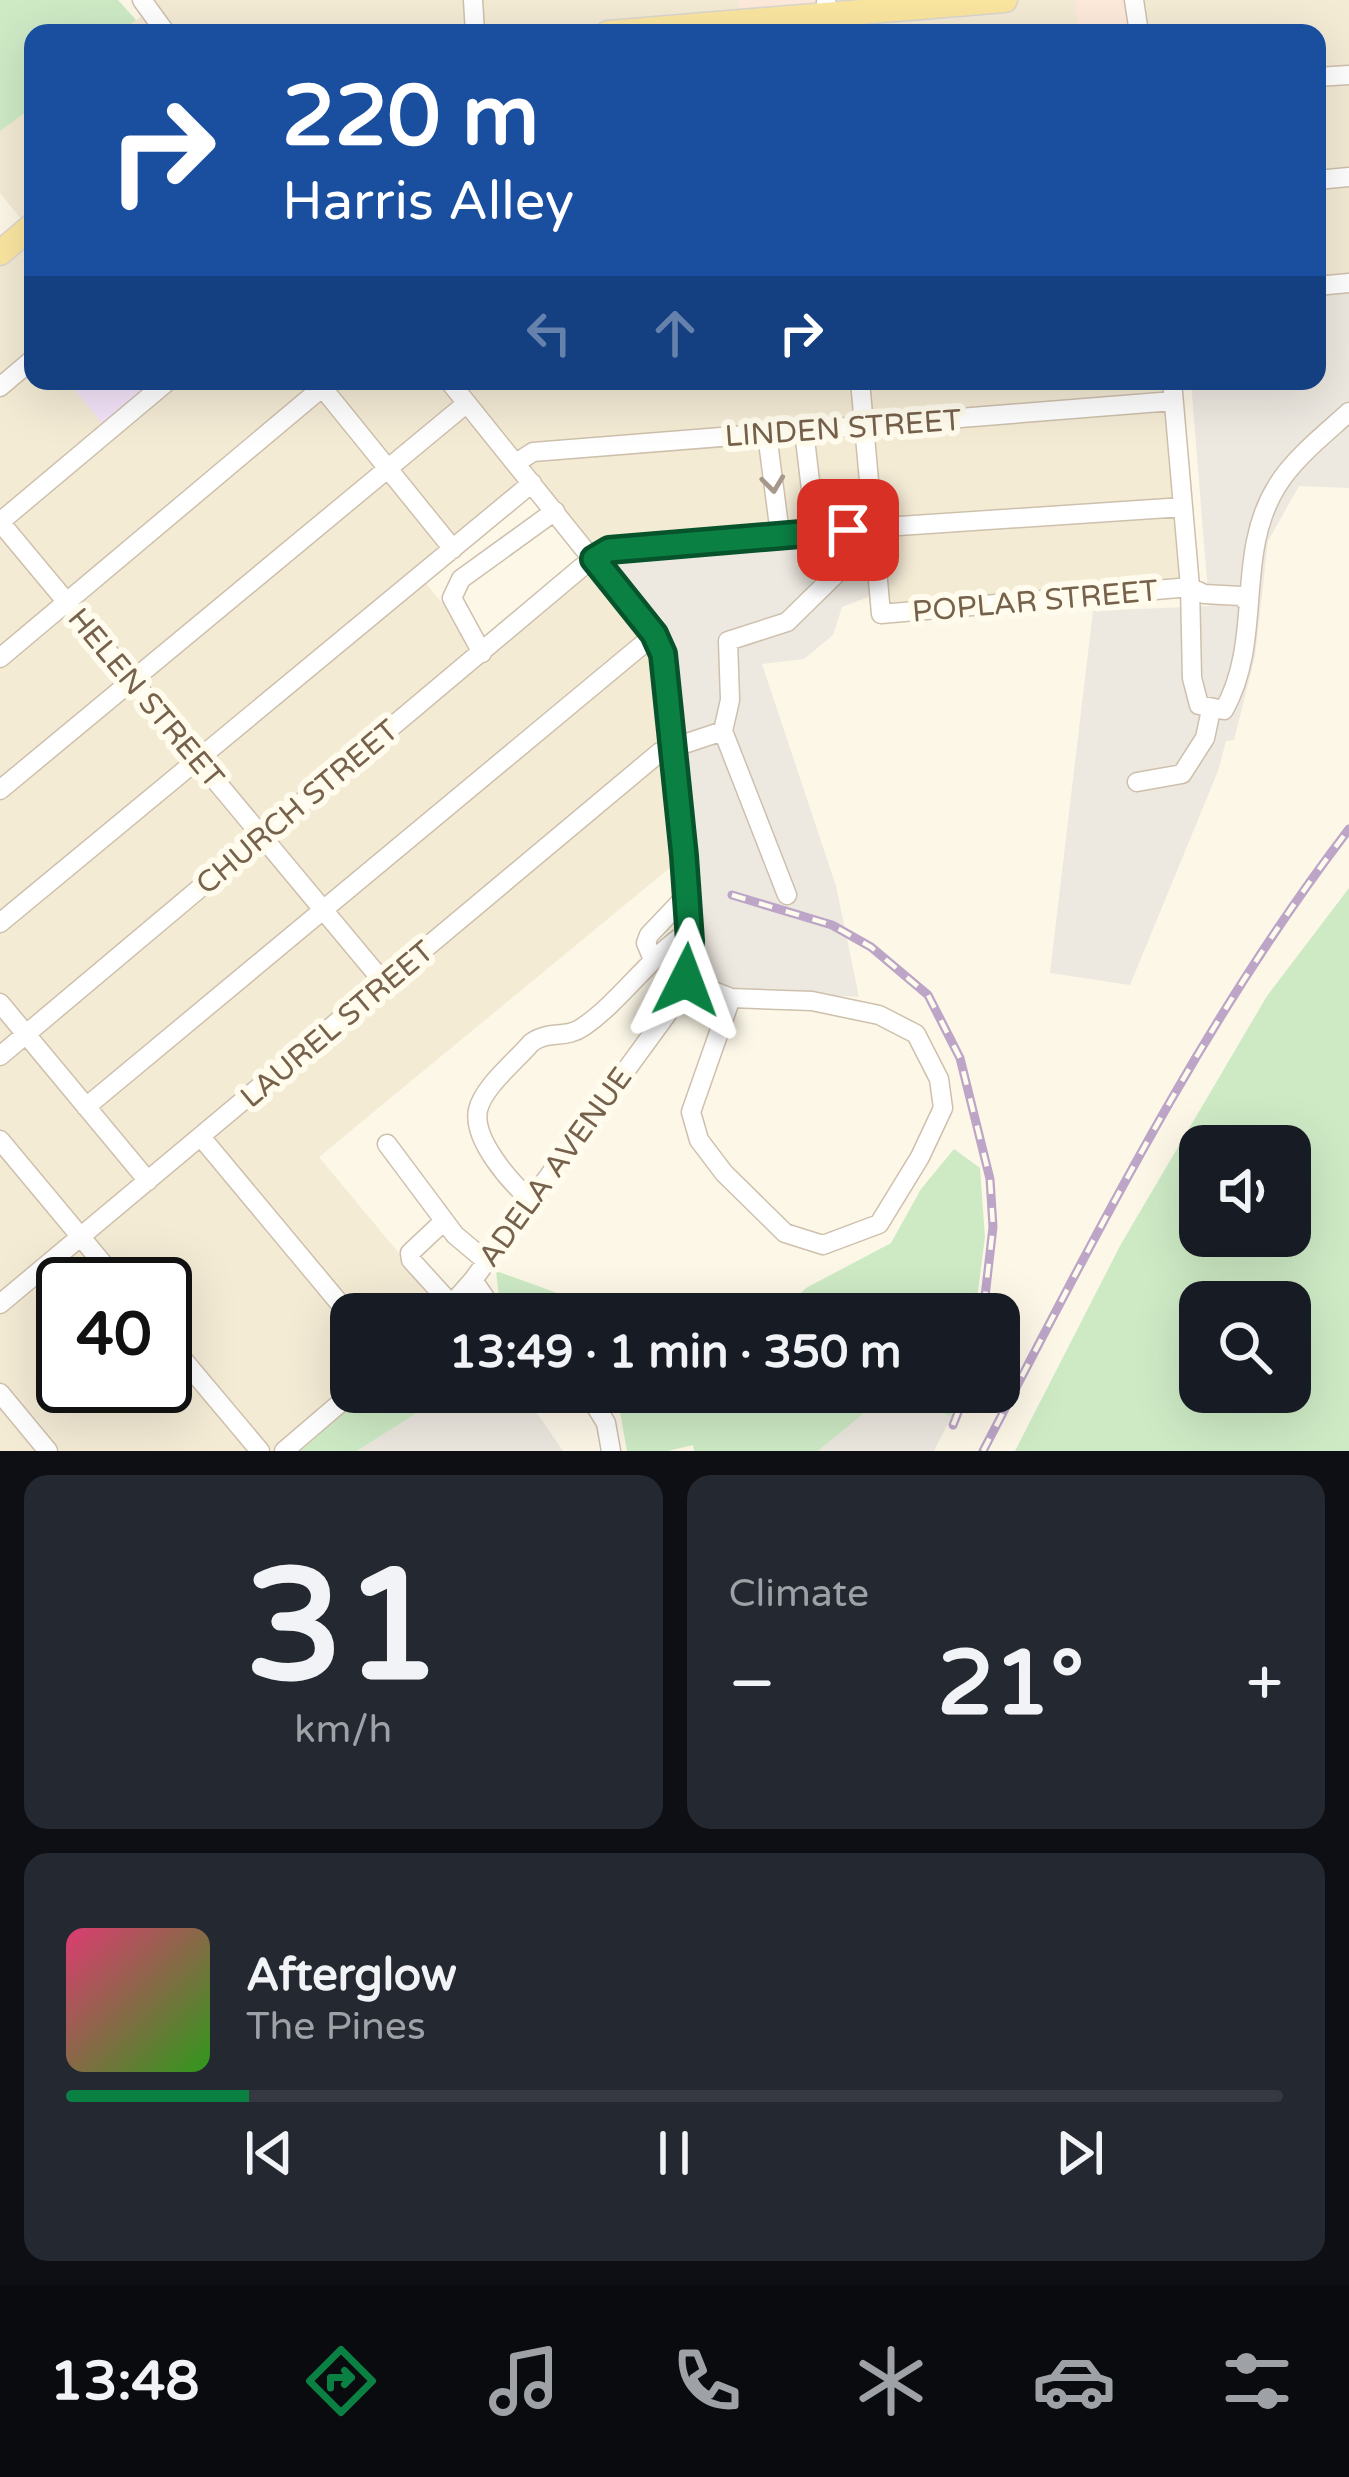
<!DOCTYPE html>
<meta charset="utf-8">
<style>
body{margin:0;font-family:"Varela Round",sans-serif;background:#242831;color:#f1f3f6;height:100vh;display:flex;flex-direction:column;font-size:45px;white-space:nowrap}
*{box-sizing:border-box;margin:0}
p{font-size:39px;color:#9ea1a6}
.icon{flex:none;width:66px;height:66px;fill:none;stroke:currentColor;stroke-width:2;stroke-linecap:round;stroke-linejoin:round}
.map{position:relative;height:1451px;overflow:hidden}
.panel{display:flex;flex-direction:column;gap:24px;padding:24px;background:#0d0f14;flex:1}
.panel>*{flex:none}
.hud{position:absolute;left:24px;top:24px;width:1302px;height:366px;border-radius:24px;box-shadow:0 12px 48px #0002;background:#1a4fa0;color:#fff;overflow:hidden}
.tools{position:absolute;left:1179px;top:1125px;display:grid;gap:24px}
.tools a{display:grid;place-items:center;width:132px;height:132px;border-radius:24px;background:#171b24;box-shadow:0 12px 48px #0002;font-size:60px}
.speed{position:absolute;left:36px;top:1257px;display:flex;gap:24px;font-size:60px;font-weight:700;text-align:center}
.speed>*{display:grid;place-content:center;width:156px;height:156px;border-radius:50%;background:#171b24;box-shadow:0 12px 48px #0002;line-height:1}
.speed .limit{border:6px solid #111;border-radius:18px;background:#fff;color:#111}
.pin{position:absolute;display:grid;place-items:center;width:102px;height:102px;color:#fff;margin:-51px;border-radius:24px;box-shadow:0 6px 18px #0006}
.me{position:absolute;width:132px;margin:-66px;rotate:3deg;stroke-linejoin:round;filter:drop-shadow(0 0 9px #0008)}
.turn{display:flex;align-items:center;gap:42px;height:252px;padding:0 60px;font-size:54px}
.turn .icon{width:156px;height:156px;stroke-width:2.5}
.turn b{display:block;font-size:84px;line-height:102px}
.lanes{display:flex;align-items:center;height:114px;padding:0 60px;background:#0003;justify-content:center;gap:60px;direction:ltr}
.lanes .off{opacity:.35}
.big{font-size:90px;font-weight:700;line-height:1.1}
.panel .card{flex:1;display:flex;flex-direction:column;justify-content:center;gap:18px;min-width:0;padding:0 42px;border-radius:24px;background:#242831}
.panel .dial{align-items:center;gap:0}
.dial b{font-size:156px;line-height:1}
.song{display:flex;align-items:center;gap:36px}
.cover{width:144px;height:144px;border-radius:18px;background:linear-gradient(135deg,hsl(340 70% 55%),hsl(110 70% 35%))}
.played{height:12px;border-radius:6px;background:linear-gradient(90deg,#0b8043 15%,#363941 15%)}
.keys{display:flex;justify-content:space-around;direction:ltr}
.heat{display:flex;justify-content:space-between;align-items:center;font-size:66px;direction:ltr}
.panel .tiles{flex:1;display:grid;gap:24px;grid-template-columns:1fr 1fr}
.card:last-child{grid-column:span 2}
.trip{position:absolute;left:330px;top:1293px;width:690px;height:120px;border-radius:24px;background:#171b24;box-shadow:0 12px 48px #0002;font-weight:700;line-height:120px;text-align:center}
.tab-bar{display:flex;height:192px;justify-content:space-around;align-items:center;background:#090b0e;color:#9ea1a6}
.tab-bar .icon{width:84px;height:84px}
.tab-bar .selected{color:#0b8043}
.tab-bar b{font-size:54px;color:#f1f3f6}
.map>svg:first-child{display:block}
.residential{fill:#f4ebd5;fill-rule:evenodd}
.commercial{fill:#fdeadb}
.industrial{fill:#ede8e0}
.education{fill:#f4e3f9}
.green{fill:#ceeac5;fill-rule:evenodd}
.lines{fill:none;stroke-linecap:round;stroke-linejoin:round}
.minor-casing{stroke:#cec0ad;stroke-width:21}
.major-casing{stroke:#dbd6d0;stroke-width:27}
.minor{stroke:#fff;stroke-width:18}
.major{stroke:#fbe6a0;stroke-width:24}
.rail-casing{stroke:#bca5c7;stroke-width:9}
.rail{stroke:#fffbed;stroke-width:4.5;stroke-dasharray:14;stroke-linecap:butt}
.oneway{stroke:#a6988a}
.route-casing{stroke:#07532c;stroke-width:30}
.route{stroke:#0b8043;stroke-width:21}
.labels{text-anchor:middle;stroke-width:12;stroke-linejoin:round;paint-order:stroke}
.street-label{font-size:30px;fill:#76614b;stroke:#fffbed}
</style>
<div class="map">
<svg width="1349" height="1451" viewBox="0 0 1349 1451">
<rect width="100%" height="100%" fill="#fcf7e7"/>
<path class="residential" d="M142 0H1349V283L1317 286V33H120L149 10Z
M33 107V381H67L109 431 168 381H1172L1190 587 881 614 873 530 595 559 658 641 684 856 319 1157 447 1311 351 1314V1392L284 1451H0V253L29 229 0 193V131ZM532 483 593 560 482 652 420 576ZM63 1284H165V1386H63Z"/>
<path class="commercial" d="M738 0H826L828 15 739 22Z
M1075 0H1134L1139 33H1078Z"/>
<path class="industrial" d="M1349 291V488L1299 486 1268 541 1255 656 1234 740 1226 741 1218 771 1130 985 1050 973 1093 611 1209 606 1191 381H1317V294Z
M861 536 870 596 842 607 833 635 804 659 762 664 836 886 859 997 728 990 703 974 678 654 663 620 611 560Z
M450 1392H516L526 1397 563 1451H357Z
M890 1392 951 1417 934 1451H818Z"/>
<path class="education" d="M67 381H168L109 431Z"/>
<path class="green" d="M0 0H118L136 20 120 33H33V107L0 131Z
M1349 888V1451H1015L1121 1244 1267 996ZM1290 1146V1236H1200V1146ZM1290 1302V1392H1200V1302Z
M954 1149 980 1168 985 1237 975 1314H780L806 1288 891 1243 921 1189Z
M496 1271 574 1299H616L619 1314H508L500 1304Z
M369 1392H450L357 1451H300Z
M601 1392H656L689 1406 703 1392H890L818 1451H694L693 1445 668 1451H627L620 1412Z
M894 1392H959L951 1417Z"/>
<g class="lines">
<g class="minor-casing">
<path id="minor" d="M142 0 166 33
M473 0 475 33
M826 0 829 33
M1134 0 1139 33
M1317 77 1349 75
M1317 180 1349 177
M1317 286 1349 283
M317 381 453 549
M860 381 881 614 1190 587 1204 594 1241 596 1249 604
M1172 381 1190 587 1192 678 1199 705 1224 710C1264 638 1234 555 1277 486 1294 458 1325 434 1349 412
M0 387 33 359
M804 431 812 498 820 508 822 532
M767 434 780 534
M516 463 533 452 1173 401
M0 522 385 984
M0 522 168 381
M482 653 452 598 461 579 555 511
M0 658 330 381
M1137 782 1182 774 1205 738 1211 710
M0 790 467 403
M787 895 723 731 730 700 728 641 787 622 836 574
M0 923 532 483
M652 957 646 943 649 935 687 895
M685 980 731 998 812 1001 879 1015 916 1034 939 1079 943 1108 920 1157 879 1224 823 1245 785 1233 724 1173 699 1140 691 1112 731 998
M0 1003 148 1181
M0 1056 582 567 609 550 780 534 1183 507
M86 1107 654 635
M201 1137 351 1317
M0 1140 120 1284
M387 1144 455 1235 486 1261
M530 1199C510 1182 472 1139 478 1110 483 1087 516 1061 531 1043 548 1030 566 1039 583 1027 622 1000 648 958 689 931
M444 1221 410 1253 411 1260 452 1305
M473 1280 496 1314
M0 1304 660 752 723 731
M443 1314 473 1280 667 1014 685 980 690 960 669 688 658 641 449 381
M165 1338 260 1451
M587 1392 606 1423 611 1451
M0 1393 48 1451
M284 1451 353 1392"/>
</g>
<g class="major-casing">
<path id="major" d="M608 33 1005 0
M0 253 33 225"/>
</g>
<use href="#minor" class="minor"/>
<use href="#major" class="major"/>
<g class="rail-casing">
<path id="rail" d="M732 895 832 925 871 947 928 995 960 1058 990 1179 993 1227 983 1314
M953 1425 966 1392
M983 1451C1095 1237 1202 1021 1349 829"/>
</g>
<use href="#rail" class="rail"/>
</g>
<defs><path id="oneway-chevron" d="M-2-3.5L2.5 0L-2 3.5" fill="none" stroke-width="1.6" stroke-linecap="round" stroke-linejoin="round" transform="scale(3)"/></defs>
<use class="oneway" href="#oneway-chevron" transform="translate(773 484) rotate(83)"/>
<g class="lines">
<g class="route-casing">
<path id="route" d="M686 980 690 941 684 856 663 654 654 634 594 559 609 550 848 530"/>
</g>
<use href="#route" class="route"/>
</g>
<g class="labels">
<g class="street-label">
<text transform="translate(843 428) rotate(-4)" y="10">LINDEN STREET</text>
<text transform="translate(1035 601) rotate(-5)" y="10">POPLAR STREET</text>
<text transform="translate(146 698) rotate(50)" y="10">HELEN STREET</text>
<text transform="translate(297 807) rotate(-40)" y="10">CHURCH STREET</text>
<text transform="translate(337 1024) rotate(-40)" y="10">LAUREL STREET</text>
<text transform="translate(555 1167) rotate(-54)" y="10">ADELA AVENUE</text>
</g>
</g>
</svg>
<div class="tools">
<a><svg class="icon" aria-label="sound" viewBox="0 0 24 24"><path d="M4 9h4l5-4v14l-5-4H4zM17 9q2 3 0 6"/></svg></a>
<a><svg class="icon" aria-label="search" viewBox="0 0 24 24"><circle cx="10" cy="10" r="6"/><path d="M15 15l6 6"/></svg></a>
</div>
<div class="speed"><div class="limit">40</div></div>
<div class="pin" style="left:848px;top:530px;background:#d93025"><svg class="icon" aria-label="arrive" viewBox="0 0 24 24"><path d="M6 21V4h12l-3 4 3 4H6"/></svg></div>
<svg class="me" style="left:686px;top:980px" viewBox="-20 -20 40 40"><path d="M0-17L14 15 0 8-14 15z" fill="#0b8043" stroke="#fff" stroke-width="4"/></svg>
<div class="trip">13:49 · 1 min · 350 m</div>
<div class="hud">
<div class="turn"><svg class="icon" aria-label="right" viewBox="0 0 24 24"><path d="M7 20v-9h11M14 6l5 5-5 5"/></svg><div><b>220 m</b>Harris Alley</div></div>
<div class="lanes"><svg class="icon off" aria-label="left" viewBox="0 0 24 24"><path d="M17 20v-9H6M10 6l-5 5 5 5"/></svg><svg class="icon off" aria-label="ahead" viewBox="0 0 24 24"><path d="M12 20V5M6 11l6-6 6 6"/></svg><svg class="icon" aria-label="right" viewBox="0 0 24 24"><path d="M7 20v-9h11M14 6l5 5-5 5"/></svg></div>
</div>
</div>
<section class="panel">
<div class="tiles">
<div class="card dial"><b>31</b><p>km/h</p></div>
<div class="card"><p>Climate</p>
<div class="heat"><a>−</a><b class="big">21°</b><a>+</a></div>
</div>
<div class="card">
<div class="song"><i class="cover"></i><div><b>Afterglow</b><p>The Pines</p></div></div>
<div class="played"></div>
<div class="keys"><svg class="icon" aria-label="previous" viewBox="0 0 24 24"><path d="M18 5L8 12l10 7zM5 5v14"/></svg><svg class="icon" aria-label="pause" viewBox="0 0 24 24"><path d="M8 5v14M16 5v14"/></svg><svg class="icon" aria-label="next" viewBox="0 0 24 24"><path d="M6 5l10 7-10 7zM19 5v14"/></svg></div>
</div>
</div>
</section>
<nav class="tab-bar">
<b>13:48</b>
<svg class="icon selected" aria-label="directions" viewBox="0 0 24 24"><path d="M12 3l9 9-9 9-9-9zM9 14v-3h6M13 9l2 2-2 2"/></svg>
<svg class="icon" aria-label="music" viewBox="0 0 24 24"><path d="M9 18V5l10-2v13"/><circle cx="6" cy="18" r="3"/><circle cx="16" cy="16" r="3"/></svg>
<svg class="icon" aria-label="phone" viewBox="0 0 24 24"><path d="M5 4h4l2 5-3 2q2 4 5 5l2-3 5 2v4C11 20 4 13 5 4z"/></svg>
<svg class="icon" aria-label="climate" viewBox="0 0 24 24"><path d="M12 3v18M4 7l16 10M4 17L20 7"/></svg>
<svg class="icon" aria-label="car" viewBox="0 0 24 24"><path d="M5 17H2v-5l4-1 3-4h7l3 4 3 1v5h-3M9 17h6M6 11h13"/><circle cx="7" cy="17" r="2"/><circle cx="17" cy="17" r="2"/></svg>
<svg class="icon" aria-label="filters" viewBox="0 0 24 24"><path d="M4 7h16M4 17h16"/><circle cx="9" cy="7" r="2"/><circle cx="15" cy="17" r="2"/></svg>
</nav>
